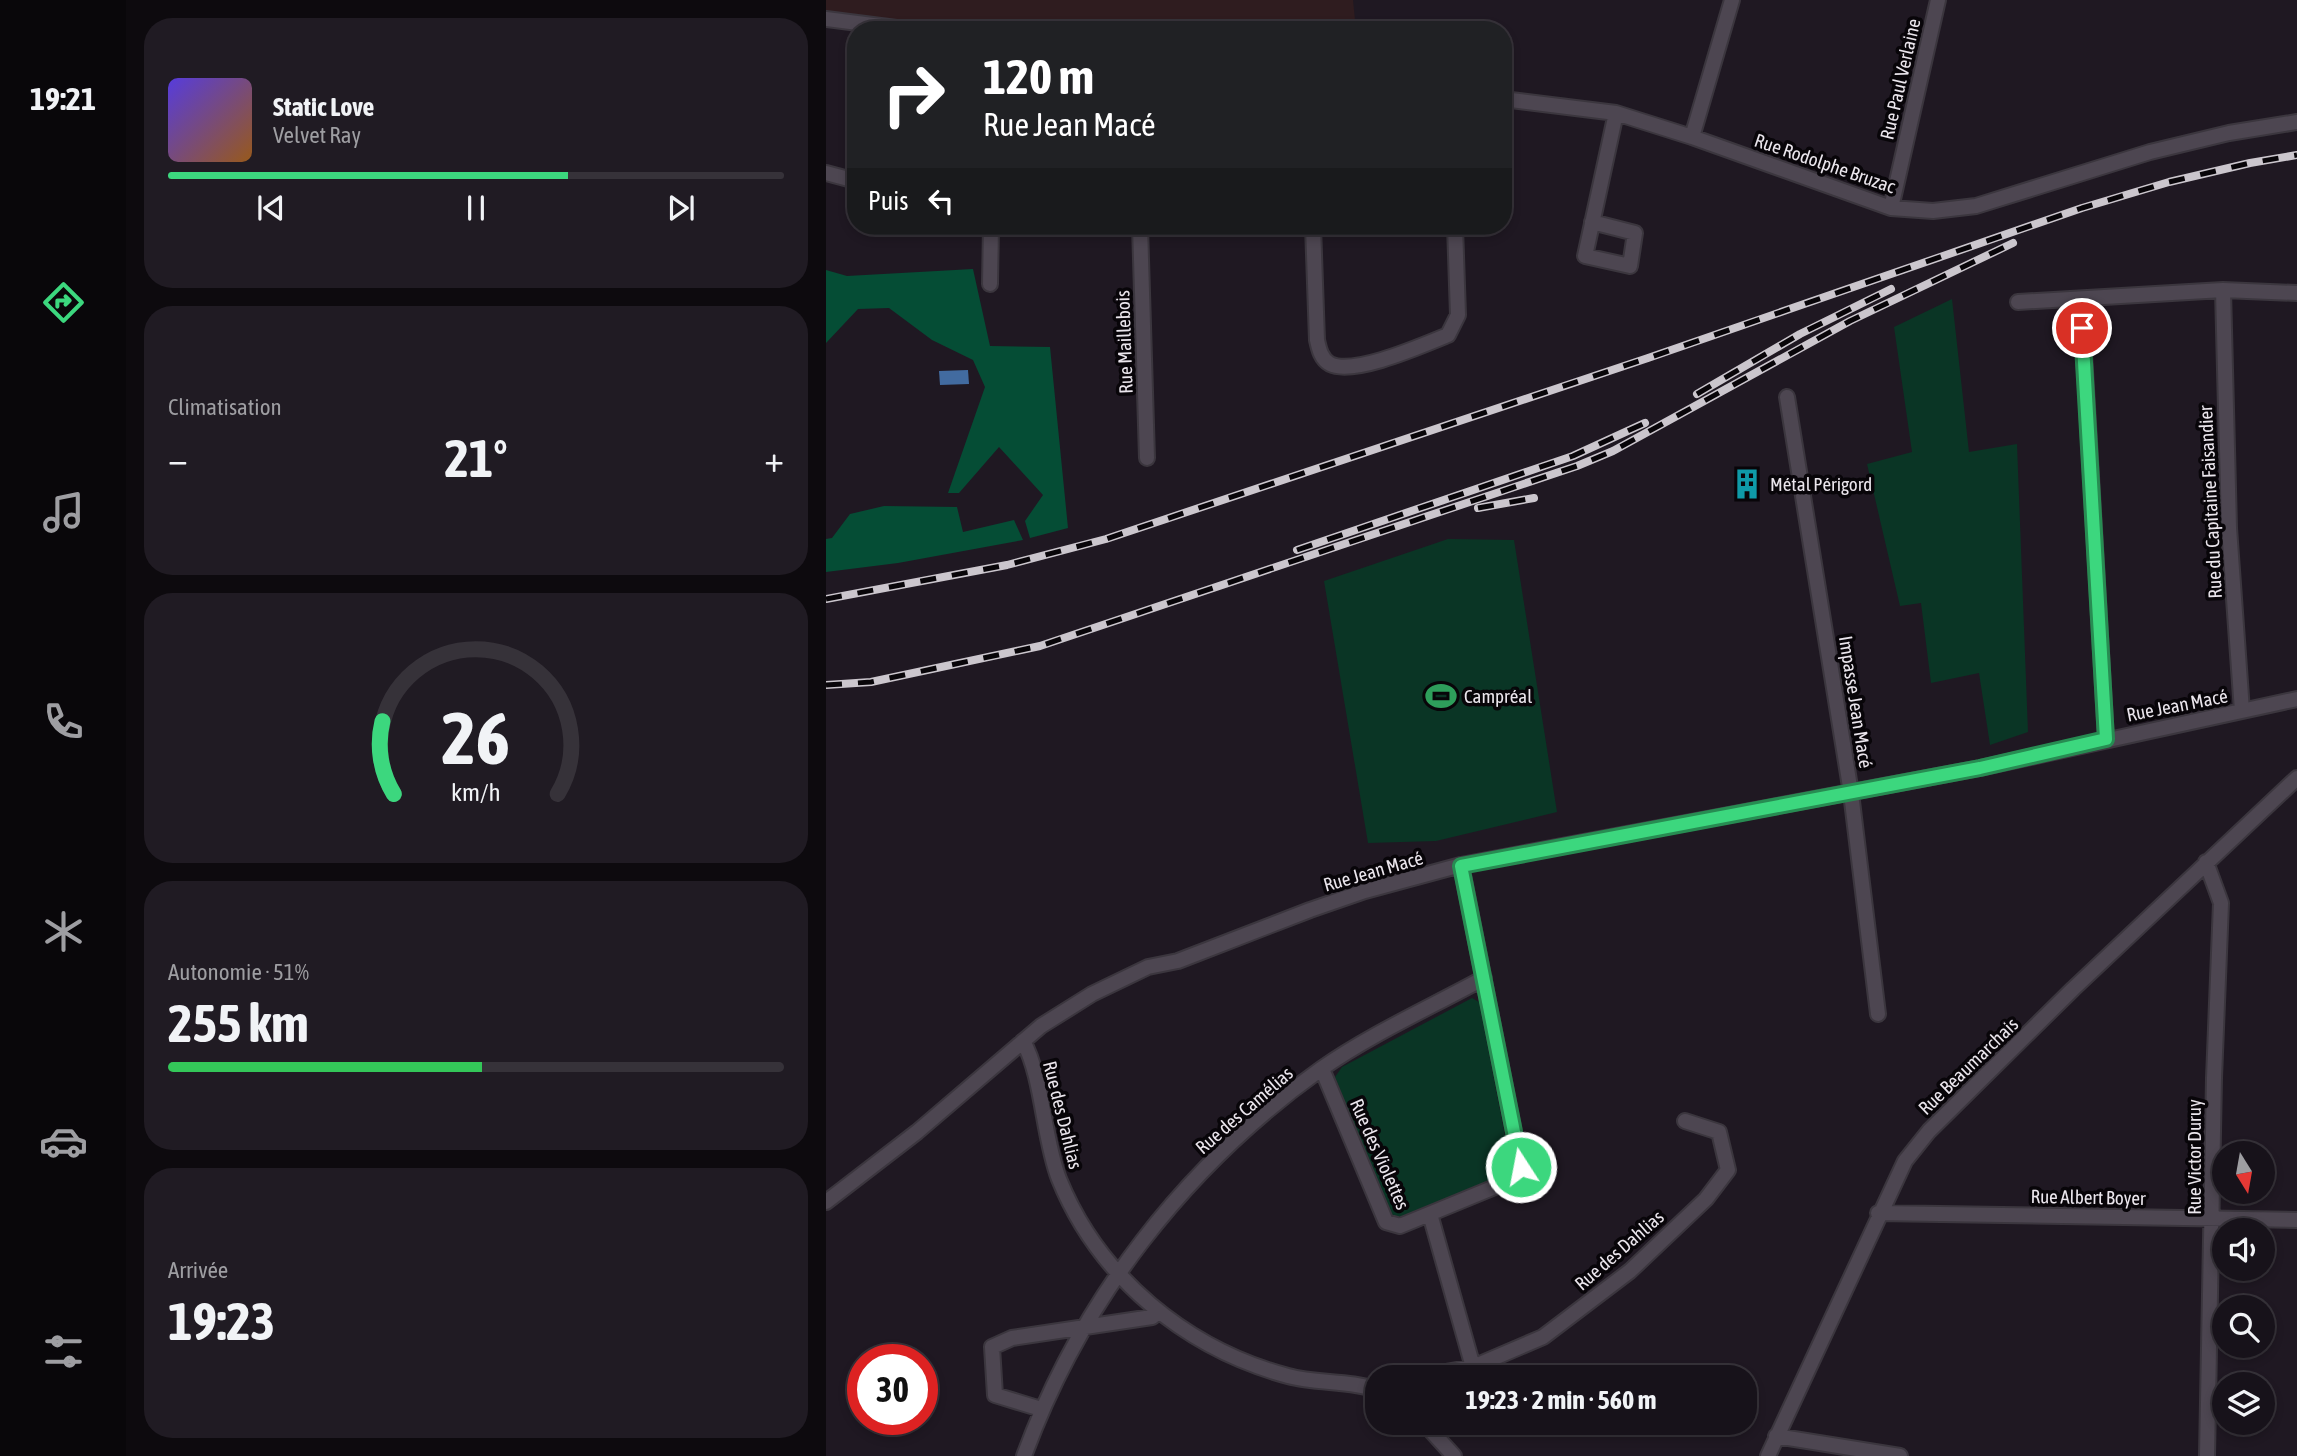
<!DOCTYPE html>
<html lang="fr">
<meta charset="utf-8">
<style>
body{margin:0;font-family:"Asap Condensed",sans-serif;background:#201b23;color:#f1f3f6;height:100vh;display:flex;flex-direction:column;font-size:26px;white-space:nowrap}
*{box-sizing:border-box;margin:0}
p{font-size:23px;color:#9e9ea2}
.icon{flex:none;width:38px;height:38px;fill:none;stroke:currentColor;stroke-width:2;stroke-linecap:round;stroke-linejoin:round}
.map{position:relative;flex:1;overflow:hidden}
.sheet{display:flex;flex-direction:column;gap:18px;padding:18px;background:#0d0a0e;width:700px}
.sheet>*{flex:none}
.guide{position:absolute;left:21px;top:21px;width:665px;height:214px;border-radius:28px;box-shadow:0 4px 10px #0003,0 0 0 2px #363239;background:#202124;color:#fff;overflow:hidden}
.needle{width:46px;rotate:169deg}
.tools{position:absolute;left:1386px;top:1141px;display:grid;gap:14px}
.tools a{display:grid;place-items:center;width:63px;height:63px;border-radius:50%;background:#17121a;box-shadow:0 4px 10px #0003,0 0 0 2px #363239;font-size:35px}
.speed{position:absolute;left:21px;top:1344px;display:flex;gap:14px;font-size:35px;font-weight:700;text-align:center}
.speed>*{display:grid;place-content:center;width:91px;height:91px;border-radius:50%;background:#17121a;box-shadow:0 4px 10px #0003,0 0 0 2px #363239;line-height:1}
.speed .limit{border:10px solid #d22;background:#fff;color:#111}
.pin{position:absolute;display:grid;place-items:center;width:60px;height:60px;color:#fff;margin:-30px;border:4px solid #fff;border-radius:50%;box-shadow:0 2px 7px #0007}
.me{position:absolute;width:77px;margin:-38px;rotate:349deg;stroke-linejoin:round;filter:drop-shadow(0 0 5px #0008)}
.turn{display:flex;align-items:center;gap:24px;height:147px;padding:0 21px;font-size:32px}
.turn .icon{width:91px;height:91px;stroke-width:2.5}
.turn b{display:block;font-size:49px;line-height:60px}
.then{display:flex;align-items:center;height:66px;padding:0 21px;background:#0003;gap:14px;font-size:26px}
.big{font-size:52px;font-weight:700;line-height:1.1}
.sheet .widget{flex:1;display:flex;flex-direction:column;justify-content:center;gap:10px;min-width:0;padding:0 24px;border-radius:28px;background:#201b23}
.sheet .dial{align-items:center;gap:0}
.dial svg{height:182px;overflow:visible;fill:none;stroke:#363239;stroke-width:7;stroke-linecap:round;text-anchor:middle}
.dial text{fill:#f1f3f6;stroke:none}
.song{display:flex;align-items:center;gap:21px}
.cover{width:84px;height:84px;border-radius:10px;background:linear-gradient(135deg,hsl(250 70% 55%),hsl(30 70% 35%))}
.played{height:7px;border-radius:4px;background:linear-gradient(90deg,#3cd77e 65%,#363239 65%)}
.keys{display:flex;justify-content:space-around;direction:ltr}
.heat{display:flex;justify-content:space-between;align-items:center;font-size:38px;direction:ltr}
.charge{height:10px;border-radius:5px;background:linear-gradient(90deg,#34c759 51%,#363239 0)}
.trip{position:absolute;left:539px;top:1365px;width:392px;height:70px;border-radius:28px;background:#17121a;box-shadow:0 4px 10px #0003,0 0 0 2px #363239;font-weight:700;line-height:70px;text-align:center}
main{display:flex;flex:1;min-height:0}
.dock{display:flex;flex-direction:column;width:126px;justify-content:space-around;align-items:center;background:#09070a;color:#9e9ea2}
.dock .icon{width:49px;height:49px}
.dock .selected{color:#3cd77e}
.dock b{font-size:32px;color:#f1f3f6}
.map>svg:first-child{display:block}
.medical{fill:#2f1c1f}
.green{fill:#0a3525}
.forest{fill:#054d35}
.water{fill:#426ba0}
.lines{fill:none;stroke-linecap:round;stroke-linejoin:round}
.street-casing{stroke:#3b363e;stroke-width:18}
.street{stroke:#4d4651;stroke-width:14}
.rail-casing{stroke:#cbc6cd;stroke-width:8}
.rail{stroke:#080509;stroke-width:5;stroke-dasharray:16;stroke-linecap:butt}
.route-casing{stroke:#278c52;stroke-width:18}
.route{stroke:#3cd77e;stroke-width:12}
.labels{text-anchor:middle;stroke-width:7;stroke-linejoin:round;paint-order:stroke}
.street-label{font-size:19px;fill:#ebe6ed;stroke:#080509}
.poi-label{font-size:19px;fill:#ebe6ed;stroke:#080509;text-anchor:start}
</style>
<main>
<nav class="dock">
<b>19:21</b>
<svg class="icon selected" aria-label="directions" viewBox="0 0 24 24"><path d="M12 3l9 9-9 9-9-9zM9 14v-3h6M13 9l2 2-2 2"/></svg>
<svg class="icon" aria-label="music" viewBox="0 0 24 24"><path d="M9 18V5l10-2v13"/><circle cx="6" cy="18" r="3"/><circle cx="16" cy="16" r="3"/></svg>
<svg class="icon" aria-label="phone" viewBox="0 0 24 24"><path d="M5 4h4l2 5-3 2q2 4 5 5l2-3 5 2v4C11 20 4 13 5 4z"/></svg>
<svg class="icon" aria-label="climate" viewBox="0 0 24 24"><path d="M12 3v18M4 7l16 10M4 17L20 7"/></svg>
<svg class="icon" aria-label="car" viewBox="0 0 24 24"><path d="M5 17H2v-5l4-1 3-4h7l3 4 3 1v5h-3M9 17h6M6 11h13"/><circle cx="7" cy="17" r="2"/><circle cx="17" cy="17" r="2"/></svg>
<svg class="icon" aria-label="filters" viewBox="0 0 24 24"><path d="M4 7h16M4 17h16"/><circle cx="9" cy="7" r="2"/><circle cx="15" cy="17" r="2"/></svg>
</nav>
<section class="sheet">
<div class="widget">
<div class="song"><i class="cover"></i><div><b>Static Love</b><p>Velvet Ray</p></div></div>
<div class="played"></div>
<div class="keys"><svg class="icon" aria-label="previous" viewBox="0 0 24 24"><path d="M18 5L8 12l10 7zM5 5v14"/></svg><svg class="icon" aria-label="pause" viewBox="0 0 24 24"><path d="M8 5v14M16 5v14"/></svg><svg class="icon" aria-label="next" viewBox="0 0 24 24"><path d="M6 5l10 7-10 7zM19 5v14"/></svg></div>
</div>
<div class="widget"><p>Climatisation</p>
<div class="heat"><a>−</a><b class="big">21°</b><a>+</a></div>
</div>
<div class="widget dial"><svg viewBox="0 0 100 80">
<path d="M14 69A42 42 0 1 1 86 69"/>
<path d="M14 69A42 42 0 0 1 9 37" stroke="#3cd77e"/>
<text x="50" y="56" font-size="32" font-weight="700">26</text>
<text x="50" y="72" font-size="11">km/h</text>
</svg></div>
<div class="widget"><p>Autonomie · 51%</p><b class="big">255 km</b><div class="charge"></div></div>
<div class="widget"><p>Arrivée</p><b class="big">19:23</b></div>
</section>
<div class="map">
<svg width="1471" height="1456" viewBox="0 0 1471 1456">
<rect width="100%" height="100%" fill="#1f1822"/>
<path class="medical" d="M0 0H527L530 30H156L0 12Z"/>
<path class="green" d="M1126 299 1143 452 1191 444 1202 732 1164 745 1153 673 1105 683 1095 603 1074 606 1041 464 1086 452 1068 327Z
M622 539 688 540 731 812 610 841 542 843 498 581Z
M646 998 653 1002 685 1167 681 1173 571 1218 565 1216 509 1077 516 1067Z"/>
<path class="forest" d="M147 269 164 346 224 347 242 528 204 538 199 521 217 495 173 447 133 493H122L159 387 147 360 106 340 63 308 32 309 0 343V270L21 276Z
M58 506 131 507 137 532 188 520 197 540 72 563 0 572V539L6 538 24 514Z"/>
<path class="water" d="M142 370 143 384 114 385 113 371Z"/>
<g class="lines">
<g class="street-casing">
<path id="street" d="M0 19 86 30
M677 99 790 113 866 137 1065 208 1107 211 1150 206 1324 152 1403 133 1471 122
M866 137 906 0
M0 173 30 181
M1065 208 1112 0
M766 222 809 233 804 266 759 256 790 113
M314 226 321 458
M487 226 491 340C493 349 495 359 504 364 528 376 597 345 622 335L632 315 629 226
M164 284 165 226
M1397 290 1403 528 1416 711
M1255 301 1280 739
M1192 302 1397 290 1471 293
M961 397 1025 793 1052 1014
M1380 862 1395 903 1388 1078 1381 1456
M197 1041C217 1077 217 1138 233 1179 273 1278 361 1349 462 1376 491 1384 524 1380 551 1390
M496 1069 560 1222 574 1226 681 1182 695 1167 635 865
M0 1202 91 1132 215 1026 266 994 322 967 352 961 484 910 539 891 635 865 1154 768 1471 699
M1052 1213 1471 1220
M604 1214 647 1367
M592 1377 647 1367 717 1337 804 1271 880 1199 902 1170 893 1132 859 1121
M215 1409 169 1395 166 1347 186 1338 326 1317 332 1312
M598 1423 628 1456
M950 1436 1074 1456
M198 1456C255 1300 359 1166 495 1069 545 1034 603 1008 658 978
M942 1456 1079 1161 1103 1131 1247 989 1471 778"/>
</g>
<use href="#street" class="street"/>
<g class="rail-casing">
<path id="rail" d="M871 394 974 334 1065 289
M652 508 708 498
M471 550 747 456 819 423
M0 599 181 565 280 539 822 358 1256 208 1343 182 1424 163 1471 155
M0 685 45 682 214 646 751 466 787 451 1024 321 1187 243"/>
</g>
<use href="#rail" class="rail"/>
</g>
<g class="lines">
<g class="route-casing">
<path id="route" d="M695 1167 635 866 1154 768 1280 739 1256 328"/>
</g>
<use href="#route" class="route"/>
</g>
<defs>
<g id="building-bare" transform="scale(2.415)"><path d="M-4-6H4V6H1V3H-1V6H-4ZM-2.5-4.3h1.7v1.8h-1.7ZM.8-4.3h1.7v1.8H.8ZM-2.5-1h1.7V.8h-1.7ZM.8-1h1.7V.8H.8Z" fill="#0f9aa8" stroke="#080509" stroke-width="2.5" paint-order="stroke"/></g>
<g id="stadium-bare" transform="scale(2.415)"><path d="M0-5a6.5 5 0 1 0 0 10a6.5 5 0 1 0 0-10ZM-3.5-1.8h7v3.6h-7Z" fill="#2e9e5b" stroke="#080509" stroke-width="2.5" paint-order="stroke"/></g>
</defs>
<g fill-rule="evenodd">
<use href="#building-bare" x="921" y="484"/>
<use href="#stadium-bare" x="615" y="696"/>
</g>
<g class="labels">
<g class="street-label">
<text transform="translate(1074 79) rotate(-77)" y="7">Rue Paul Verlaine</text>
<text transform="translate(999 163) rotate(19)" y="7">Rue Rodolphe Bruzac</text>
<text transform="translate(298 342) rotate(-92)" y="7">Rue Maillebois</text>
<text transform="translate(1384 502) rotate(-93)" y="7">Rue du Capitaine Faisandier</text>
<text transform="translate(1030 702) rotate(81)" y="7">Impasse Jean Macé</text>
<text transform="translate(1351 705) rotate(-11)" y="7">Rue Jean Macé</text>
<text transform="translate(547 871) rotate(-16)" y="7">Rue Jean Macé</text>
<text transform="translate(1142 1066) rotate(-44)" y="7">Rue Beaumarchais</text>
<text transform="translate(418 1110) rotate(-41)" y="7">Rue des Camélias</text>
<text transform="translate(237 1115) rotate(76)" y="7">Rue des Dahlias</text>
<text transform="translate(554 1154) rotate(66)" y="7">Rue des Violettes</text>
<text transform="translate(1368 1157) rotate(-90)" y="7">Rue Victor Duruy</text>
<text transform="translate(1262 1197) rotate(1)" y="7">Rue Albert Boyer</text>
<text transform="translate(793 1250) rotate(-41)" y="7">Rue des Dahlias</text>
</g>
<g class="poi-label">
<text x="944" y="491">Métal Périgord</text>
<text x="638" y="703">Campréal</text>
</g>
</g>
</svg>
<div class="tools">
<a><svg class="needle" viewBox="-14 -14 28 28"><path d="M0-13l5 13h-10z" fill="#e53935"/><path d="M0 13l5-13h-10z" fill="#9e9ea2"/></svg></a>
<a><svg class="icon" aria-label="sound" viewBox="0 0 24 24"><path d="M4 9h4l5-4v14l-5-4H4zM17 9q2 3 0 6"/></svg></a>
<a><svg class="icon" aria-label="search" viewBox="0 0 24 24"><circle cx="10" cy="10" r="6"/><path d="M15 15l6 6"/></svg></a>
<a><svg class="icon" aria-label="layers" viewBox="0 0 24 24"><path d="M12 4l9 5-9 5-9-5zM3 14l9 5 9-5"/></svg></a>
</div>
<div class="speed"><div class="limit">30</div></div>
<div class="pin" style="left:1256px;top:328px;background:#d93025"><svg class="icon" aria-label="arrive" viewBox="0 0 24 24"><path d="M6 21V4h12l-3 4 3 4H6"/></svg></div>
<svg class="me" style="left:695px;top:1167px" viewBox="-20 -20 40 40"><circle r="17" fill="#3cd77e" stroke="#fff" stroke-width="3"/><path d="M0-11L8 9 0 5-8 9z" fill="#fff"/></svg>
<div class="trip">19:23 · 2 min · 560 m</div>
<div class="guide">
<div class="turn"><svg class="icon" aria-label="right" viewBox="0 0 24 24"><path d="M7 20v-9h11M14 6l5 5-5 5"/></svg><div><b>120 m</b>Rue Jean Macé</div></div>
<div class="then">Puis<svg class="icon" aria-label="left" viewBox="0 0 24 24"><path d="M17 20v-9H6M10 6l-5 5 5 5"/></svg></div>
</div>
</div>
</main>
